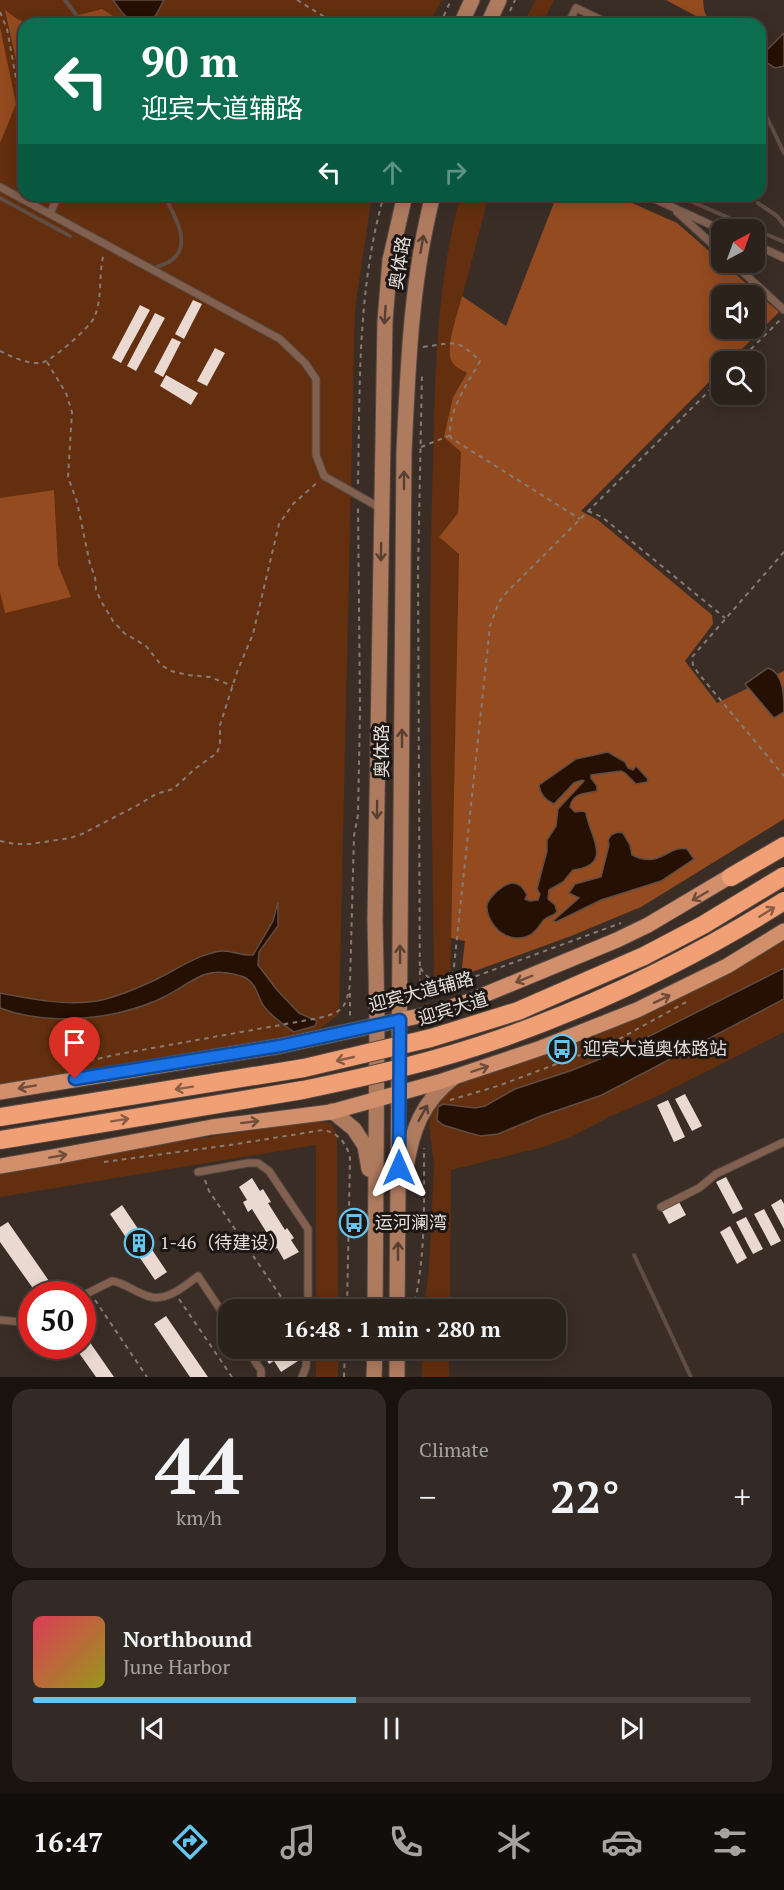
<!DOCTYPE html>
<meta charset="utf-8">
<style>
body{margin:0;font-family:"PT Serif","Noto Sans SC",serif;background:#342a25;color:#f1f3f6;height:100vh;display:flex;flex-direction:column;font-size:22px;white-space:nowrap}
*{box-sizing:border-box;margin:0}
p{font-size:20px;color:#a6a4a3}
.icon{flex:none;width:33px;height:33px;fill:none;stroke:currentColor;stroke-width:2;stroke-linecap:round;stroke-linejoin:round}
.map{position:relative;height:1377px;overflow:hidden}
.details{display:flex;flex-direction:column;gap:12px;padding:12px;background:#18130f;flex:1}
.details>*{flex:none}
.banner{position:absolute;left:18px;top:18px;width:748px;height:183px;border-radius:18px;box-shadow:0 3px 15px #0003,0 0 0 2px #483f3b;background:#0b6e4f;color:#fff;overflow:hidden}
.needle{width:39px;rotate:41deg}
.buttons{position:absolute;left:711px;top:219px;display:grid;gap:12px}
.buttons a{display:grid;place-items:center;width:54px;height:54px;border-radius:12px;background:#2c221c;box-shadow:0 3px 15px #0003,0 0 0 2px #483f3b;font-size:30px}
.speed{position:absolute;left:18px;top:1281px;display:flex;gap:12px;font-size:30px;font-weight:700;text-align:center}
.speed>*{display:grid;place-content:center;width:78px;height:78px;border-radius:50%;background:#2c221c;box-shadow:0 3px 15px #0003,0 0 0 2px #483f3b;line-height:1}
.speed .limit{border:9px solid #d22;background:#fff;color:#111}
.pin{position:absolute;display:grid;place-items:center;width:51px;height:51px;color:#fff;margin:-62px -26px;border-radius:50% 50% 50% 0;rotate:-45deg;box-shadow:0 0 6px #0007}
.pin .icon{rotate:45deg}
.me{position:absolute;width:66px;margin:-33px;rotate:0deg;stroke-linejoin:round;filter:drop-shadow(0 0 4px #0008)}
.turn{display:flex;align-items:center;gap:21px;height:126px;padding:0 24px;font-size:27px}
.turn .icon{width:78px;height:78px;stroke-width:2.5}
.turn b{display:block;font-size:42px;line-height:51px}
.lanes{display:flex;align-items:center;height:57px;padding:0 24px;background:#0003;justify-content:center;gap:30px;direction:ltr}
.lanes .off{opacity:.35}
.big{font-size:45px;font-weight:600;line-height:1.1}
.details .card{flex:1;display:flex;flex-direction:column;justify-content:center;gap:9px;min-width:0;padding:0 21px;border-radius:18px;background:#342a25}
.details .dial{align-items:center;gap:0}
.dial b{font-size:78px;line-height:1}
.song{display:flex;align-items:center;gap:18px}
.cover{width:72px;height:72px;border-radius:9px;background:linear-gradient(135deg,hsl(350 70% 55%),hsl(60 70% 35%))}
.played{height:6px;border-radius:3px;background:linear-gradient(90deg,#64c5ee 45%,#483f3b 45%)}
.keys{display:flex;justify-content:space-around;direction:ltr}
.heat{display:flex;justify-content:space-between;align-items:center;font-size:33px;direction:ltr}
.details .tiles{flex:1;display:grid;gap:12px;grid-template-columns:1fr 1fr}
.card:last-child{grid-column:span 2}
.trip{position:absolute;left:218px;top:1299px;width:348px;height:60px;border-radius:18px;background:#2c221c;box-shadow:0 3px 15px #0003,0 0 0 2px #483f3b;font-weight:600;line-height:60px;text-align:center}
.dock{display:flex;height:96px;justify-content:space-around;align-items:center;background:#120e0b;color:#a6a4a3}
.dock .icon{width:42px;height:42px}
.dock .active{color:#64c5ee}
.dock b{font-size:27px;color:#f1f3f6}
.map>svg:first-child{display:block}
.green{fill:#632f0e}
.forest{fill:#944b20;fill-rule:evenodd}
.water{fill:#260f03;stroke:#604d43;stroke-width:1.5}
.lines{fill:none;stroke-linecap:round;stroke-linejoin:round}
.stream{stroke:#604d43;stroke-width:4}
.building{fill:#ead9d0}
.lane-casing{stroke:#564943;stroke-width:9}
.secondary-casing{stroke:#564943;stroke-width:17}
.primary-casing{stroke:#564943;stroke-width:17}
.highway-casing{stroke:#564943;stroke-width:20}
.path{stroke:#867b75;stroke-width:2;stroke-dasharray:4.5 4.5;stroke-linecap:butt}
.lane{stroke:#81604f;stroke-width:7}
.secondary{stroke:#af7b5f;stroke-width:15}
.primary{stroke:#d28f6b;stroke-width:15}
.highway{stroke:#f1a076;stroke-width:18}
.highway-bridge-casing{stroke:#564943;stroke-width:20;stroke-linecap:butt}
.highway-bridge{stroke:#f1a076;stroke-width:18}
.oneway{stroke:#573f32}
.oneway2{stroke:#6e4d3b}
.oneway3{stroke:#865c45}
.route-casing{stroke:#114b97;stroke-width:15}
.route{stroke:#1a73e8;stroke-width:10}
.labels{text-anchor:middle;stroke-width:6;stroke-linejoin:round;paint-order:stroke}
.street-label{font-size:18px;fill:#e6ded9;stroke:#1c1714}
.poi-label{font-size:18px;fill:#e6ded9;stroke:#1c1714;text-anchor:start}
</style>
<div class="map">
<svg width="784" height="1377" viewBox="0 0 784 1377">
<rect width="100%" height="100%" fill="#3a2d26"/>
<path class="green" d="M0 0H442L429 24H24V195H372L355 309 339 1014 293 1049 0 1096Z
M536 0H554L542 24H523Z
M461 195H489L450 343C449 362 452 363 467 373L453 397 461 452 458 513 439 537 460 554 450 981 446 983 436 980 434 976C432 806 427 635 433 465 435 375 436 282 461 195Z
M784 936V968L620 1051 570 1071 515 1089 485 1106 476 1108 443 1104 438 1107 437 1120C449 1131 481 1137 498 1134L679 1056 784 999V1032L660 1095 611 1116 571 1137 543 1147 451 1170 450 1309 424 1310 429 1269 434 1165 429 1124 431 1114 438 1100 461 1076 513 1058Z
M317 1121 331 1123 337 1135 338 1309H316V1145L0 1197V1168Z
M316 1349H338V1377H316Z
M422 1349H449V1377H422Z"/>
<path class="forest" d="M666 0H703L704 10 709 23Z
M102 9 113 16 109 24H46Z
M5 10 17 19 30 24H24V96Z
M0 27 16 104 0 143Z
M557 195H614L677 223 779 312 730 361 722 362 721 370 581 511 598 520 712 615 713 624 685 661 717 703 784 671V819L641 907 571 936 461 976 465 941 451 938 459 554 439 537 458 513 461 452 444 437 453 397 467 373C462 370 455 367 452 362 444 349 459 310 462 296L506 326ZM722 296H754V328H722Z
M54 490 58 565 71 597 5 613 0 592V498Z"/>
<path class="water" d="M113 0H164L156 15 147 24C128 24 124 15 113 0Z
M784 33V66L775 68 764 61 763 54Z
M768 668C784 673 784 697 784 712L774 718 745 684Z
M608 752 625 762 628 768 633 770 636 766 648 779 647 782 636 784 625 773 621 771 591 775V778L597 786V791C585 794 573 792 570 807L575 812 583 811 586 813C589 835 615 865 573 870L563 882 549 890 548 899 555 905 557 912C553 916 549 916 545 919 541 922 540 926 536 930 525 943 505 939 495 927 490 921 486 912 487 905 488 900 492 897 495 893 507 882 518 877 527 895L525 899 530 901 538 900 540 894 537 889 547 851V840L556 826 558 809 584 781 582 780 574 783 554 804C545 800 540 794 539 785L576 759Z
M618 832 623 833 630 845 632 855C661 869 667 845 687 849L694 859 661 881 601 900 556 922 553 921 579 898 569 893 575 884 601 877 609 845 608 840 611 835Z
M278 902V926L259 952 258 965 277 990 299 1013 317 1021 315 1026 294 1032C283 1024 270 1016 263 1005 257 995 257 985 246 978 243 976 237 975 233 974 202 967 192 983 166 996 151 1004 134 1009 118 1013 80 1021 36 1022 0 1008V993C30 999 66 1006 97 1001 118 997 138 988 157 979 177 969 199 954 221 951 231 950 242 956 253 955L273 921Z
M784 968V999L602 1095 541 1116 498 1134 481 1136 469 1133 443 1125 437 1120 438 1107 443 1104 475 1108 485 1106 515 1089 570 1071 620 1051Z"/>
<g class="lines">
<path class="stream" d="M65 0 83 24
M760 103 784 153
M0 198 70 236
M688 200 784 242
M758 203 777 216 784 225
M155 268C161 265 169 263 173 259 193 242 172 212 164 195
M634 1255 691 1377"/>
</g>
<path class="building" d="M193 300 202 304 184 339 175 334Z
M140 305 150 310 121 363 112 358Z
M155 313 165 318 136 371 127 366Z
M172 338 181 342 163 377 154 372Z
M215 348 225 353 207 386 197 381Z
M166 375 198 393 191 405 160 386Z
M685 1094 702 1126 692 1131 675 1099Z
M668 1100 685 1137 674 1142 657 1105Z
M726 1177 743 1209 733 1214 716 1182Z
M252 1178 260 1191 263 1189 271 1202 268 1203 285 1230 287 1228 294 1238 291 1240 299 1252 284 1260 277 1248 272 1251 266 1241 270 1238 252 1209 248 1212 243 1202 247 1200 239 1187Z
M781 1199 784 1204V1229L771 1205Z
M679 1202 686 1215 669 1224 662 1211Z
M122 1205 167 1272 155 1280 110 1214Z
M764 1209 781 1241 771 1246 754 1214Z
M746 1217 763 1249 753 1254 736 1222Z
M8 1222 56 1291 51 1294H37L0 1242V1227Z
M730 1226 747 1258 737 1264 720 1232Z
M166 1316 208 1377H190L154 1324Z
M82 1331 114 1377H96L74 1346H82Z
M260 1348H284L286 1353 291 1350 298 1361 281 1372 274 1361 269 1364Z"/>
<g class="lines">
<g class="lane-casing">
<path id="lane" d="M568 24 576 8 610 24
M0 187 280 339 305 363 316 379V455L324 476 382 509
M646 195 722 230
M677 212 722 253
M50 214 58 195
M754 244 784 258
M732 262 784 310
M198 1172 248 1163H258L269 1171 308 1229V1310
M661 1207 699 1188 716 1174 784 1142
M82 1296 112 1281C126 1283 137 1294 151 1297 168 1301 186 1285 198 1276L228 1321
M0 1320 32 1323
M246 1348 261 1370V1377
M302 1377 306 1367 307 1348"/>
</g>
<g class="secondary-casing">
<path id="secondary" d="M461 24 472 0
M488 24 499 0
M332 1111 354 1129 365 1146 369 1169
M406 1168C412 1130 422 1102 453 1078
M375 1310 377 1018 375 920 385 321 390 260 405 195
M397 1310 404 452C408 365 411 280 433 195
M374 1377 375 1348
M397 1377V1348"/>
</g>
<g class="primary-casing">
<path id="primary" d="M0 1092 280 1046 433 1013 467 1002 617 940 648 925 739 871
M0 1166 53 1157 212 1127 331 1112 439 1082 541 1048 637 1010 727 966 784 931"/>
</g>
<g class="highway-casing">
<path id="highway" d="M731 877 784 846
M0 1117 304 1068
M0 1140 303 1090"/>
</g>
<path class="path" d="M297 0 336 24
M510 11 515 0
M0 12 7 29 24 122
M440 24 451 0
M423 347C455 343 455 337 480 361 469 381 445 415 451 438L580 519
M0 351C12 357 27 364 40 363 50 363 89 328 94 318 103 299 98 273 104 253
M47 362 66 393 72 412 68 477 77 502 90 564 95 577 96 590 101 601 113 621 124 633 146 646 161 665 171 671 188 675 210 677 233 686
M738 362 781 319
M421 447 451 435
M358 484C360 387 357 289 384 195
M588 511 602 517 725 618
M784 552 692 657 693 665 698 673 784 776
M0 841 15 844H31L70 838 82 834 138 805 156 794 173 789 196 768 217 753 220 745V725L237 672 253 634 279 524 293 504 319 481
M420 968C430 980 436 986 452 985L621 923
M452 985 490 626 499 602 507 592 722 378
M350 993V1017
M420 1002 418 572 422 374
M63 1067 114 1055 319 1018C343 1012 346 1008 350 984L354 836 358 815 360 711 358 505
M450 1100 498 1086 612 1043 688 1001
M104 1162 230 1145 323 1130C339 1133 347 1144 350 1158L347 1310
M205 1180 209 1191 290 1310
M179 1299 232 1377
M95 1300 147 1377
M413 1310C426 1257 424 1202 424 1148
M344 1377 345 1348"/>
<use href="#lane" class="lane"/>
<use href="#secondary" class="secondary"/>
<use href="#primary" class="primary"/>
<use href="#highway" class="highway"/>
<g class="highway-bridge-casing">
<path id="highway-bridge" d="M304 1068 431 1038 518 1011 644 956 703 925 784 876
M303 1090C370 1076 437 1061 502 1038 601 1003 695 957 784 901"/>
</g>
<use href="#highway-bridge" class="highway-bridge"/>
</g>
<defs><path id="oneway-shaft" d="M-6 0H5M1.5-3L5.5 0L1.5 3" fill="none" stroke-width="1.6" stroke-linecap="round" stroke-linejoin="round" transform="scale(1.5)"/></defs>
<g class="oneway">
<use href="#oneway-shaft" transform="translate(422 244) rotate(-80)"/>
<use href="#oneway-shaft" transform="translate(385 315) rotate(94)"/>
<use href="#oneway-shaft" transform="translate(404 480) rotate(-90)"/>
<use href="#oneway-shaft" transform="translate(381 552) rotate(91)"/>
<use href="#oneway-shaft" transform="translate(402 738) rotate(-90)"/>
<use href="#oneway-shaft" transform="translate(377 810) rotate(91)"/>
<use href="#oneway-shaft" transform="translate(400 954) rotate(-90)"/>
<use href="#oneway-shaft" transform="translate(423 1113) rotate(-61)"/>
<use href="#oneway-shaft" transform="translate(398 1251) rotate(-90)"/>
</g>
<g class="oneway2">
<use href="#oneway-shaft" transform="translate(700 896) rotate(150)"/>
<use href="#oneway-shaft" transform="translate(524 979) rotate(158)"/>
<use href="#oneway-shaft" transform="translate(662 999) rotate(-25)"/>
<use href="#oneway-shaft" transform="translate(480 1069) rotate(-18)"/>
<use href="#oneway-shaft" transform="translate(27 1087) rotate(170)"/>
<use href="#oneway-shaft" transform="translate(250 1122) rotate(-7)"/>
<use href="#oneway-shaft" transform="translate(58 1156) rotate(-10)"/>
</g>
<g class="oneway3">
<use href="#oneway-shaft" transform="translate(767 912) rotate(-32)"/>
<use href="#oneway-shaft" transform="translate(345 1059) rotate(167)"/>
<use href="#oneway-shaft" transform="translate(184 1088) rotate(171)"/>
<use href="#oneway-shaft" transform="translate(120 1120) rotate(-9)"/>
</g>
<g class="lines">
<g class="route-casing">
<path id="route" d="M75 1079 280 1046 400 1020 399 1168"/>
</g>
<use href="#route" class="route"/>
</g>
<defs>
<g id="bus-ring" transform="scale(1.5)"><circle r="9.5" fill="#1c1714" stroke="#64c5ee" stroke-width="1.5"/><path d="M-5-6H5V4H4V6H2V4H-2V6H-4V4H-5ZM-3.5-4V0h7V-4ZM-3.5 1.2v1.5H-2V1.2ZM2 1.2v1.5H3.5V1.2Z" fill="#64c5ee"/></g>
<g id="building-ring" transform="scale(1.5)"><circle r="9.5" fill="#1c1714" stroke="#64c5ee" stroke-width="1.5"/><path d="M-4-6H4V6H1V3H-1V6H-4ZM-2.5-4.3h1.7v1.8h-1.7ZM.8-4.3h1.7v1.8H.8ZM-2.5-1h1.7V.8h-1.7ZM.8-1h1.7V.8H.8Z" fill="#64c5ee"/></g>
</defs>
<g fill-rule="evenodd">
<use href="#bus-ring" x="562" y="1049"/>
<use href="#bus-ring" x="354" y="1223"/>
<use href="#building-ring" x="139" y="1243"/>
</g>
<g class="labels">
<g class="street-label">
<text transform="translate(400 263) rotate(-81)" y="6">奥体路</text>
<text transform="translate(382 751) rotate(-90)" y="6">奥体路</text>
<text transform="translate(421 992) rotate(-15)" y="6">迎宾大道辅路</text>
<text transform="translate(453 1009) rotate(-17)" y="6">迎宾大道</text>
</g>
<g class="poi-label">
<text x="583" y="1055">迎宾大道奥体路站</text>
<text x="375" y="1229">运河澜湾</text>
<text x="160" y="1249">1-46（待建设）</text>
</g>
</g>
</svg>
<div class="buttons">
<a><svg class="needle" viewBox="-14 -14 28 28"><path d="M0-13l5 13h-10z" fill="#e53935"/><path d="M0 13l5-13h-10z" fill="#a6a4a3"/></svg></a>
<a><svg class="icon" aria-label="sound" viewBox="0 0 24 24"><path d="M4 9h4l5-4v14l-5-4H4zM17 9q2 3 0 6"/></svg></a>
<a><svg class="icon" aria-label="search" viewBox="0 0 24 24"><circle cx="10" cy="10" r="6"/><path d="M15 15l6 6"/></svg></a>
</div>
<div class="speed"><div class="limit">50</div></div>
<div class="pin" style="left:75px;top:1079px;background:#d93025"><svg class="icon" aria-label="arrive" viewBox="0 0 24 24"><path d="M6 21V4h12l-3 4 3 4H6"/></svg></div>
<svg class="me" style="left:399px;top:1168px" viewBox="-20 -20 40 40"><path d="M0-17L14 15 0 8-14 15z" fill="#1a73e8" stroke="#fff" stroke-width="4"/></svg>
<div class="trip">16:48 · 1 min · 280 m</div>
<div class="banner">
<div class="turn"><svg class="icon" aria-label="left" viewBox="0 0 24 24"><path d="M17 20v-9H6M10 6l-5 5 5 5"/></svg><div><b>90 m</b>迎宾大道辅路</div></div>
<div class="lanes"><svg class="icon" aria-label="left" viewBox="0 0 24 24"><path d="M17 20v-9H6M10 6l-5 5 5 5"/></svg><svg class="icon off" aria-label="ahead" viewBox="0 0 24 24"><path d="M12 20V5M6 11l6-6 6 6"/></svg><svg class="icon off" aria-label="right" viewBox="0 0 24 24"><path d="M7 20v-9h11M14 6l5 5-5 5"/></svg></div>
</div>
</div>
<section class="details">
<div class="tiles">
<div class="card dial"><b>44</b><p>km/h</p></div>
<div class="card"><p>Climate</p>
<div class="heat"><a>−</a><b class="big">22°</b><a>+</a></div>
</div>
<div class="card">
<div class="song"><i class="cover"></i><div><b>Northbound</b><p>June Harbor</p></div></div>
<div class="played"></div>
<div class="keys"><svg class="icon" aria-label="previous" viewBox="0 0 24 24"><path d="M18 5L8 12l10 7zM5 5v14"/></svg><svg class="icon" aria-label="pause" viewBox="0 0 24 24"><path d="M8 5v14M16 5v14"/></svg><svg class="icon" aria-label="next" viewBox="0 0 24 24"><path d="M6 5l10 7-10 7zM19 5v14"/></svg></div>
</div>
</div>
</section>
<nav class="dock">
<b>16:47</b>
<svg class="icon active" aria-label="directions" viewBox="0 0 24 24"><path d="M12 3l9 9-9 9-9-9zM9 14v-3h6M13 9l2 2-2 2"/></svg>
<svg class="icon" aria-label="music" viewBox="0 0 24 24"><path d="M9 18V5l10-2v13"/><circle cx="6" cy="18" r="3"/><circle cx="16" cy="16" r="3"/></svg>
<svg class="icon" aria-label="phone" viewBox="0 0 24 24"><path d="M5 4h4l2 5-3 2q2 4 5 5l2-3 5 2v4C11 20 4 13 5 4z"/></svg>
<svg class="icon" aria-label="climate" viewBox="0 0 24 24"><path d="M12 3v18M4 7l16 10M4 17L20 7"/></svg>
<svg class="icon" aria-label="car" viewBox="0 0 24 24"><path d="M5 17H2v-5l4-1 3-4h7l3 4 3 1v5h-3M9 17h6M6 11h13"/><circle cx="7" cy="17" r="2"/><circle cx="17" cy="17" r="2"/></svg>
<svg class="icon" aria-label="filters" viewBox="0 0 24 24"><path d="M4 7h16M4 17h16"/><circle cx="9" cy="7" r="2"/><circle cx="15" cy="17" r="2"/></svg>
</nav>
